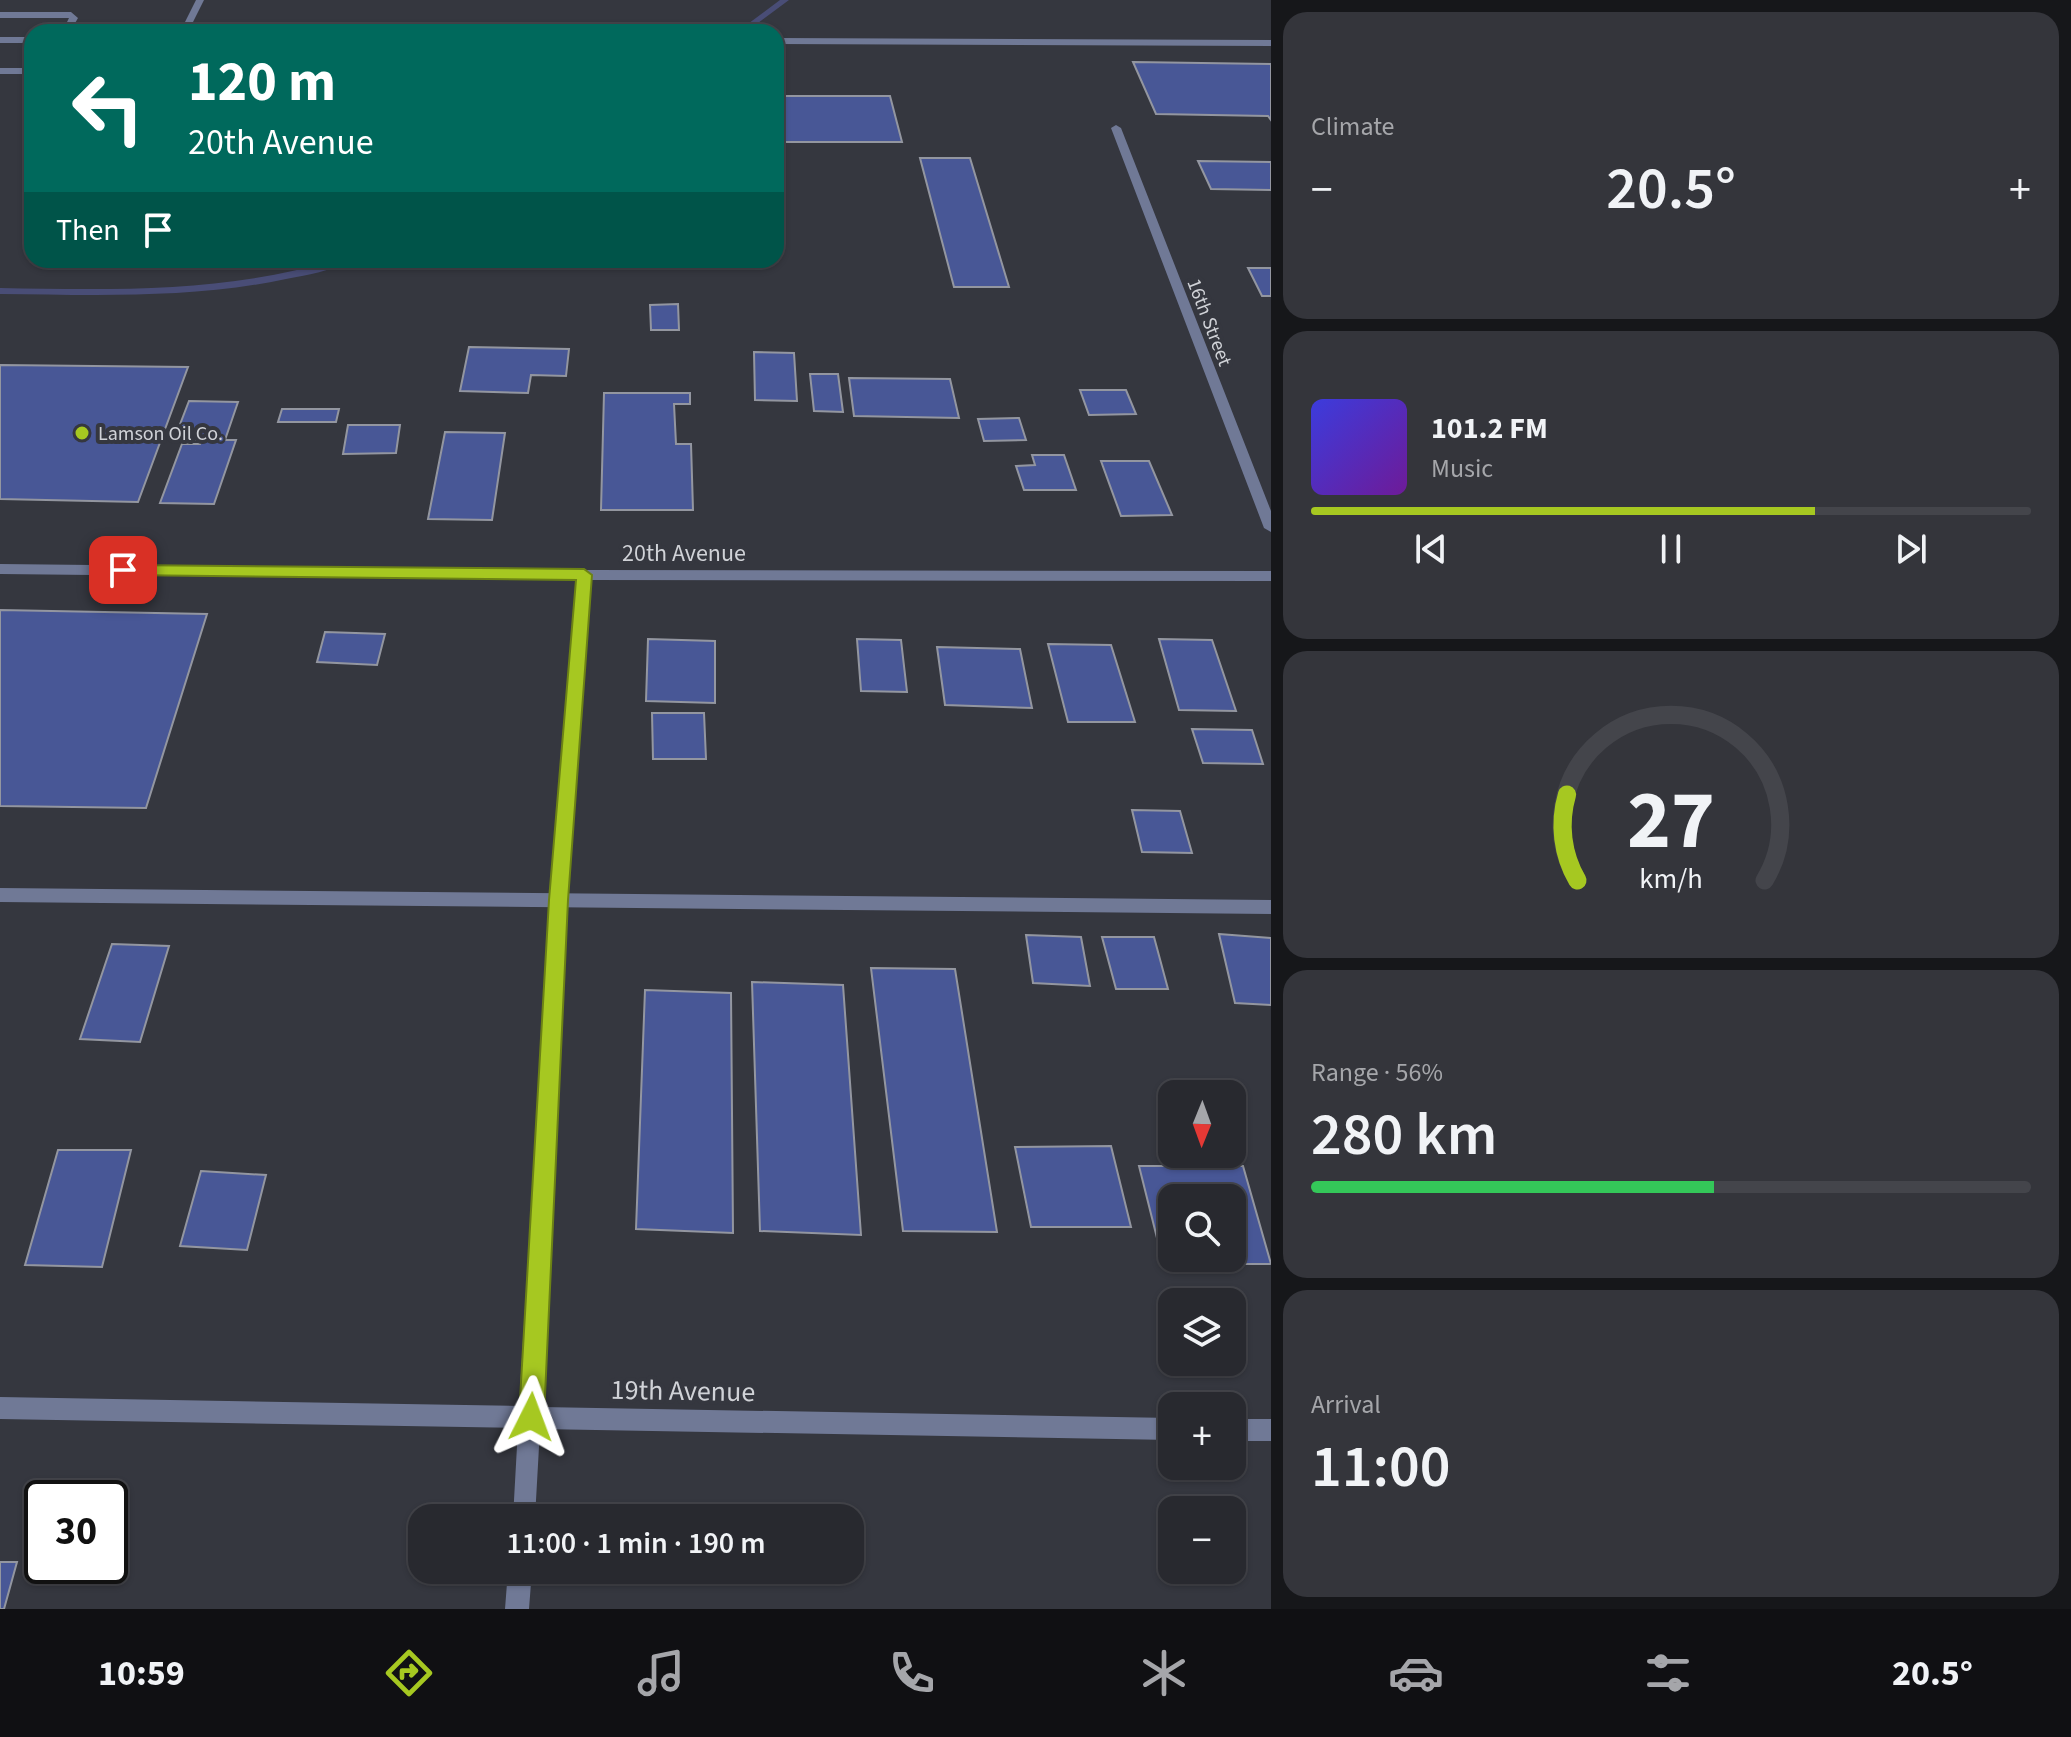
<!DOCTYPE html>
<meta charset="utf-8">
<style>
body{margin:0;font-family:"Source Sans 3",sans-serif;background:#34353b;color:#f1f3f6;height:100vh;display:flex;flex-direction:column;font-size:30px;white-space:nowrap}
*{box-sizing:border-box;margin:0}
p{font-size:26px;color:#a5a6aa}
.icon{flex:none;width:44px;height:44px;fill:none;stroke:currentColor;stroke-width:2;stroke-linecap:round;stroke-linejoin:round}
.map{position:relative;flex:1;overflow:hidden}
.sheet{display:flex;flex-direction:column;gap:12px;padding:12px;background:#16171a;width:800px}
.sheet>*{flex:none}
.banner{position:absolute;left:24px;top:24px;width:760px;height:244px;border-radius:24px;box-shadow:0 2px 6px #0004,0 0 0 2px #44454b;background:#00695c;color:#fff;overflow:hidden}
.needle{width:52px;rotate:181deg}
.fabs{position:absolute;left:1158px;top:1080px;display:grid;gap:16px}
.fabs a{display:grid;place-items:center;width:88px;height:88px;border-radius:16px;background:#28292f;box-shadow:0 2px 6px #0004,0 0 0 2px #44454b;font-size:40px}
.speed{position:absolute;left:24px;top:1480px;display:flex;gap:16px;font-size:40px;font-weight:700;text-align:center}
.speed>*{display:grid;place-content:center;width:104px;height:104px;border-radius:50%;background:#28292f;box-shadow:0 2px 6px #0004,0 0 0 2px #44454b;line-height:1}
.speed .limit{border:4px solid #111;border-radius:12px;background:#fff;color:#111}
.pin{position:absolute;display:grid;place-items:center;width:68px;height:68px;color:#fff;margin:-34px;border-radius:16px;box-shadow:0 4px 12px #0006}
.me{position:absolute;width:88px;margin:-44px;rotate:3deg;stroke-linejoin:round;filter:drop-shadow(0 0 6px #0008)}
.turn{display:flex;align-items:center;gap:28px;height:168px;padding:0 32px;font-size:36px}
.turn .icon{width:104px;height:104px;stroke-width:2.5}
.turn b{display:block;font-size:56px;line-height:68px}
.then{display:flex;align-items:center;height:76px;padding:0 32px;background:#0003;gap:16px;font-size:30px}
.big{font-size:60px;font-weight:600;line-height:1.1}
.sheet .card{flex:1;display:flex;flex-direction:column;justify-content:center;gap:12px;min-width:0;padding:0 28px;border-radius:24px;background:#34353b}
.sheet .dial{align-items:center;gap:0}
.dial svg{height:208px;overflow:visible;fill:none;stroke:#44454b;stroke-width:7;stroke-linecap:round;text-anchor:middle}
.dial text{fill:#f1f3f6;stroke:none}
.song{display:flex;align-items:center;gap:24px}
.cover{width:96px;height:96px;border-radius:12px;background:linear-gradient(135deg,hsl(240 70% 55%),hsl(280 70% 35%))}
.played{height:8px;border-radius:4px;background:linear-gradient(90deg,#a6c821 70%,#44454b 70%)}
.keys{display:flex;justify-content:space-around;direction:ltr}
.heat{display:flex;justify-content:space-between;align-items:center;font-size:44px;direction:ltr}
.charge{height:12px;border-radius:6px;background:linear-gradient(90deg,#34c759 56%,#44454b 0)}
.trip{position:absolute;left:408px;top:1504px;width:456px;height:80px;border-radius:24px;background:#28292f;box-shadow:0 2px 6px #0004,0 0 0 2px #44454b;font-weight:600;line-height:80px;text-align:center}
.tab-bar{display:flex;height:128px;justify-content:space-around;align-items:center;background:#101013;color:#a5a6aa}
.tab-bar .icon{width:56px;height:56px}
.tab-bar .current{color:#a6c821}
.tab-bar b{font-size:36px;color:#f1f3f6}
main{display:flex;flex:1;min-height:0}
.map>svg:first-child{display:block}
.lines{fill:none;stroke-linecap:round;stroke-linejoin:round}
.stream{fill:#494d76;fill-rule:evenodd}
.building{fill:#485796;stroke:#9396a0;stroke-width:2}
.service{fill:#707996;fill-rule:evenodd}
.minor{fill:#707996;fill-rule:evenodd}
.route{fill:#a6c821;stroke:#6c8215;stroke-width:2}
.poi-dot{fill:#a6c821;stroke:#35373f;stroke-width:3}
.labels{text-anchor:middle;stroke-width:8;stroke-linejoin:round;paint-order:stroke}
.far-street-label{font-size:20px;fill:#d0d2d7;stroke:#35373f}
.far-poi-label{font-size:20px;fill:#d0d2d7;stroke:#35373f;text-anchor:start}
.street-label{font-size:24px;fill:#d0d2d7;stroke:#35373f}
.near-street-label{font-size:28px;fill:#d0d2d7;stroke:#35373f}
</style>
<main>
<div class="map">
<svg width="1271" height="1609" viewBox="0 0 1271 1609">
<rect width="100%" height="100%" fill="#35373f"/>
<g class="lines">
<path class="stream" d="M780 0H789L746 32H737Z
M335 260H350C333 271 306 275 286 279 192 299 96 295 0 294V288C113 290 225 293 335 260Z"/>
</g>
<path class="building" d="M1133 62 1271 64V120L1268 116 1156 114Z
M776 96H890L902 142H776Z
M920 158H970L1009 287H954Z
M1198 161 1271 162V190L1211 189Z
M1248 268H1271V296H1262Z
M678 304 679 330H651L650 305Z
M469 347 569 349 566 376 531 375 528 393 460 391Z
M754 352 794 353 797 401 755 400Z
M0 365 188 367 138 502 0 499Z
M810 374H838L843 412 814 411Z
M849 378 950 379 959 418 854 416Z
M1080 390H1126L1136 414 1089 415Z
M604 393H690V404H674L676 444H691L693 510H601Z
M189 401 238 402 225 440H236L214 504 160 503 182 444H200L201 440H174Z
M282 409H339L336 422H278Z
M1019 418 1026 440 984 441 978 419Z
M348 425H400L396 453 343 454Z
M445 432 505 433 492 520 428 519Z
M1032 455H1064L1076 490H1024L1016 466 1035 465Z
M1101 461H1149L1172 515 1121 516Z
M0 610 207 614 146 808 0 806Z
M325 632 385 634 377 665 317 662Z
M648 639 715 641V703L646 701Z
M857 639 901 640 907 692 861 691Z
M1159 639 1212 640 1236 711 1179 710Z
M1048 644 1111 645 1135 722H1068Z
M937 647 1020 649 1032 708 945 705Z
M652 713H704L706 759H653Z
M1192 729 1252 730 1263 764 1203 763Z
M1132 810 1180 811 1192 853 1142 852Z
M1219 934 1271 938V1005L1235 1003Z
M1026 935 1081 937 1090 986 1033 983Z
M1102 937H1154L1168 989H1116Z
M112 944 169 946 140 1042 80 1039Z
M871 968 955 969 997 1232 903 1231Z
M752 982 843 985 861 1235 760 1231Z
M645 990 731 993 733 1233 636 1229Z
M1111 1146 1131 1227H1031L1015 1147Z
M58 1150H131L102 1267 25 1265Z
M1139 1166H1243L1271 1264H1220L1218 1258H1232V1198H1172V1242H1158Z
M201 1171 266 1175 247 1250 180 1246Z
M0 1562H17L4 1609H0Z"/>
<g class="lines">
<path class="service" d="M196 0H204L188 32H180Z
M0 12H71L78 18 70 32H62L69 18H0Z
M0 37H32V43H0Z
M776 38 1271 40V46L776 44Z
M0 68H32V74H0Z
M0 888 1271 900V914L0 902Z"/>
<path class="minor" d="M1116 125 1121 128 1271 511V532L1264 528 1111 128Z
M0 564 584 570 1271 571V581L591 580 566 900 541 1407 1172 1418V1440L540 1429 535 1518H513L518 1428 0 1419V1397L519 1406 550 900 577 580 0 574Z
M1232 1419H1271V1441H1232Z
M508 1570H532L529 1609H505Z"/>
</g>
<path class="route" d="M123 565 584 569 592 575 568 900 544 1417 540 1426 531 1430 523 1426 519 1417 549 900 576 580 123 575 115 570Z"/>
<circle class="poi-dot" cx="82" cy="433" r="8"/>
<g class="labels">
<g class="far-street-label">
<text transform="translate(1210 322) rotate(69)" y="7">16th Street</text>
</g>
<g class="far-poi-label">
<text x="98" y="440">Lamson Oil Co.</text>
</g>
<g class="street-label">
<text x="684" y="561">20th Avenue</text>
</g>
<g class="near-street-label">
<text transform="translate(683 1390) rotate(1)" y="10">19th Avenue</text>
</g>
</g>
</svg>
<div class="fabs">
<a><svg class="needle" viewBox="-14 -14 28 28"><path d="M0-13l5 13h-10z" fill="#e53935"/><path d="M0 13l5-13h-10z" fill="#a5a6aa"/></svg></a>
<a><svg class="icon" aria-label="search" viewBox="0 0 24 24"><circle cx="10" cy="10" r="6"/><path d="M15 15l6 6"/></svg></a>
<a><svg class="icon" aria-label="layers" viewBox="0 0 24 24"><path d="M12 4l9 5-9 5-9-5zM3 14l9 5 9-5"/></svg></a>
<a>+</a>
<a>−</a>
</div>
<div class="speed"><div class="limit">30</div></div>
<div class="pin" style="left:123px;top:570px;background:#d93025"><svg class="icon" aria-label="arrive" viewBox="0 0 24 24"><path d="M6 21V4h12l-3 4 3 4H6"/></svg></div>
<svg class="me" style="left:531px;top:1417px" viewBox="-20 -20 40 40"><path d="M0-17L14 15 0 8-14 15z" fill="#a6c821" stroke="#fff" stroke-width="4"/></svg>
<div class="trip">11:00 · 1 min · 190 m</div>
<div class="banner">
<div class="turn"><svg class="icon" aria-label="left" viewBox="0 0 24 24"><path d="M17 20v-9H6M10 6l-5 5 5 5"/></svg><div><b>120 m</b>20th Avenue</div></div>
<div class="then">Then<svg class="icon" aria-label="arrive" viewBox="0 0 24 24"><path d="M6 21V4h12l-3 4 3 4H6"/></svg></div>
</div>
</div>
<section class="sheet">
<div class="card"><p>Climate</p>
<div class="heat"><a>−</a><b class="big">20.5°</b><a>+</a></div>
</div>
<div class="card">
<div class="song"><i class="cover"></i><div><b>101.2 FM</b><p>Music</p></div></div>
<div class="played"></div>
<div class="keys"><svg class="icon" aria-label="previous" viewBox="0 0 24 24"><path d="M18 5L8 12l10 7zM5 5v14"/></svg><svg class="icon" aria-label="pause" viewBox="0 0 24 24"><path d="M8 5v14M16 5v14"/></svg><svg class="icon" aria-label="next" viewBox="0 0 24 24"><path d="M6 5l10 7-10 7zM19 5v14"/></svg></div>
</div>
<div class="card dial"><svg viewBox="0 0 100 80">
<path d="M14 69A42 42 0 1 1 86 69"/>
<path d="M14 69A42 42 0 0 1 10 36" stroke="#a6c821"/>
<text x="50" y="56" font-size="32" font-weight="700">27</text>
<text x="50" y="72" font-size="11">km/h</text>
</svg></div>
<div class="card"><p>Range · 56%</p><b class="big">280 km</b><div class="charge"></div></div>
<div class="card"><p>Arrival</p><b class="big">11:00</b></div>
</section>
</main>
<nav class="tab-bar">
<b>10:59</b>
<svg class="icon current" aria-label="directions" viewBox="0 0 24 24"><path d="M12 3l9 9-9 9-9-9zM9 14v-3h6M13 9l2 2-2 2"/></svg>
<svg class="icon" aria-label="music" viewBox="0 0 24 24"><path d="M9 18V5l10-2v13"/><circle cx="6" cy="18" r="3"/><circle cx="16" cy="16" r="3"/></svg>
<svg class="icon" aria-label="phone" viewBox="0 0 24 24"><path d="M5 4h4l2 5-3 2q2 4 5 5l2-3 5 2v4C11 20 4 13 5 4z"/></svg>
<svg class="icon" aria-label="climate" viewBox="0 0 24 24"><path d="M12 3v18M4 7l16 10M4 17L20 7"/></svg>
<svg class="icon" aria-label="car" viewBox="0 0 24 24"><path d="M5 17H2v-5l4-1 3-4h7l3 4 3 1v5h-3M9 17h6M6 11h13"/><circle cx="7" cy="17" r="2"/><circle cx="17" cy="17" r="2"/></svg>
<svg class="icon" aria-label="filters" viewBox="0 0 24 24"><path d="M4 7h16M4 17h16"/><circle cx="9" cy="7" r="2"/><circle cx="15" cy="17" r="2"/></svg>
<b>20.5°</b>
</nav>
